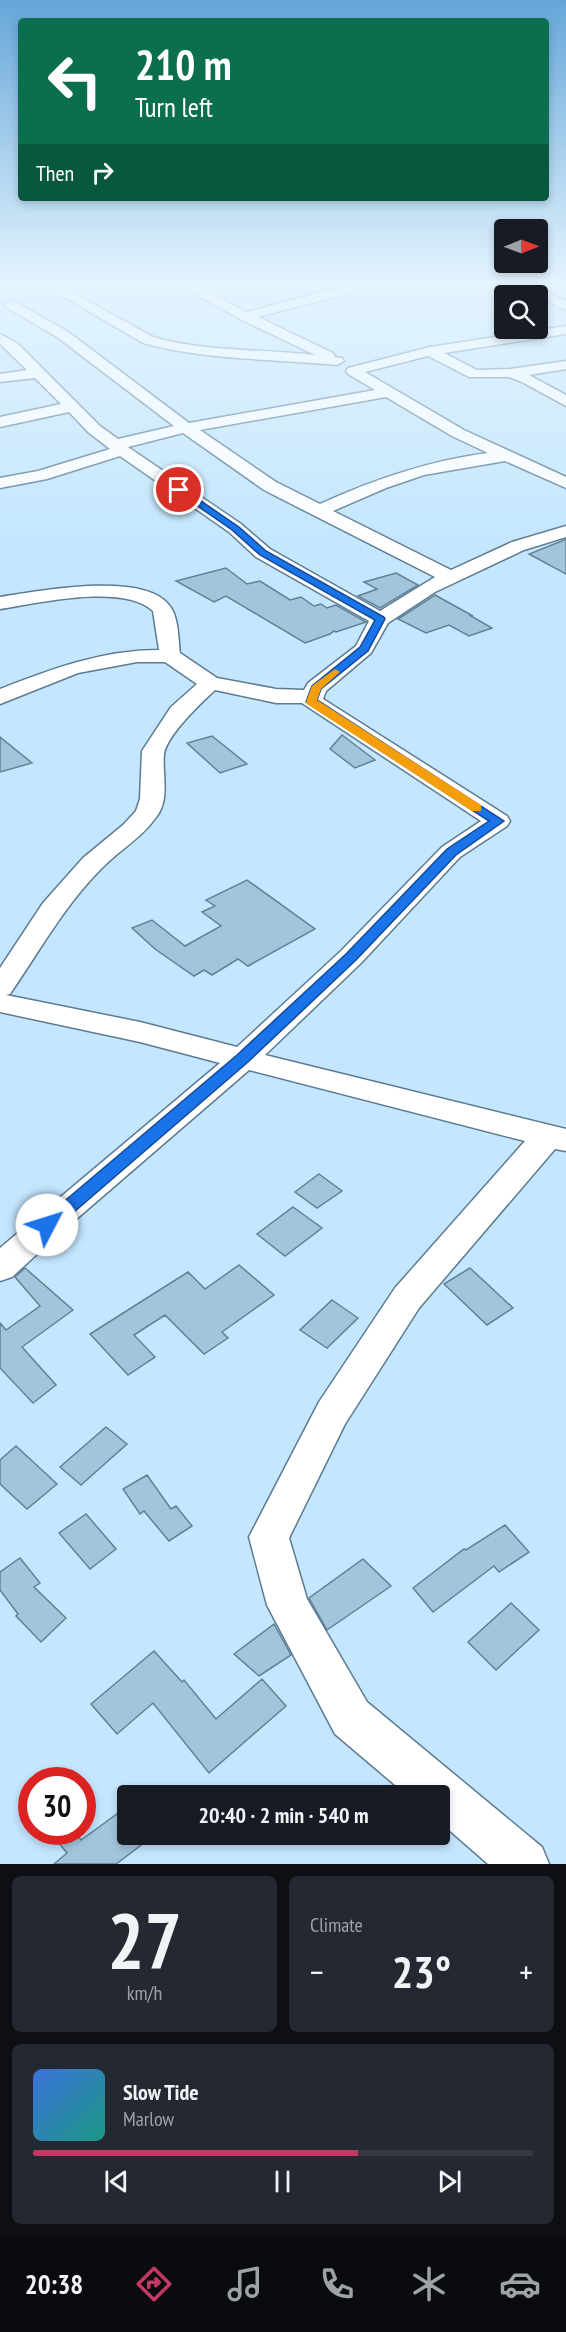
<!DOCTYPE html>
<meta charset="utf-8">
<style>
body{margin:0;font-family:"PT Sans Narrow",sans-serif;background:#242831;color:#f1f3f6;height:100vh;display:flex;flex-direction:column;font-size:22px;white-space:nowrap}
*{box-sizing:border-box;margin:0}
p{font-size:20px;color:#9ea1a6}
.icon{flex:none;width:33px;height:33px;fill:none;stroke:currentColor;stroke-width:2;stroke-linecap:round;stroke-linejoin:round}
.map{position:relative;height:1864px;overflow:hidden}
.sheet{display:flex;flex-direction:column;gap:12px;padding:12px;background:#0d0f14;flex:1}
.sheet>*{flex:none}
.top-card{position:absolute;left:18px;top:18px;width:531px;height:183px;border-radius:6px;box-shadow:0 3px 9px #0003;background:#0b6e4f;color:#fff;overflow:hidden}
.needle{width:39px;rotate:89deg}
.controls{position:absolute;left:494px;top:219px;display:grid;gap:12px}
.controls a{display:grid;place-items:center;width:54px;height:54px;border-radius:6px;background:#171b24;box-shadow:0 3px 9px #0003;font-size:30px}
.speed{position:absolute;left:18px;top:1767px;display:flex;gap:12px;font-size:30px;font-weight:700;text-align:center}
.speed>*{display:grid;place-content:center;width:78px;height:78px;border-radius:50%;background:#171b24;box-shadow:0 3px 9px #0003;line-height:1}
.speed .limit{border:9px solid #d22;background:#fff;color:#111}
.pin{position:absolute;display:grid;place-items:center;width:51px;height:51px;color:#fff;margin:-26px;border:3px solid #fff;border-radius:50%;box-shadow:0 2px 6px #0007}
.me{position:absolute;width:66px;margin:-33px;rotate:50deg;stroke-linejoin:round;filter:drop-shadow(0 0 4px #0008)}
.turn{display:flex;align-items:center;gap:21px;height:126px;padding:0 18px;font-size:27px}
.turn .icon{width:78px;height:78px;stroke-width:2.5}
.turn b{display:block;font-size:42px;line-height:51px}
.then{display:flex;align-items:center;height:57px;padding:0 18px;background:#0003;gap:12px;font-size:22px}
.big{font-size:45px;font-weight:700;line-height:1.1}
.sheet .widget{flex:1;display:flex;flex-direction:column;justify-content:center;gap:9px;min-width:0;padding:0 21px;border-radius:9px;background:#242831}
.sheet .dial{align-items:center;gap:0}
.dial b{font-size:78px;line-height:1}
.song{display:flex;align-items:center;gap:18px}
.cover{width:72px;height:72px;border-radius:9px;background:linear-gradient(135deg,hsl(220 70% 55%),hsl(170 70% 35%))}
.played{height:6px;border-radius:3px;background:linear-gradient(90deg,#c53865 65%,#363941 65%)}
.keys{display:flex;justify-content:space-around;direction:ltr}
.heat{display:flex;justify-content:space-between;align-items:center;font-size:33px;direction:ltr}
.sheet .tiles{flex:1;display:grid;gap:12px;grid-template-columns:1fr 1fr}
.widget:last-child{grid-column:span 2}
.trip{position:absolute;left:117px;top:1785px;width:333px;height:60px;border-radius:6px;background:#171b24;box-shadow:0 3px 9px #0003;font-weight:700;line-height:60px;text-align:center}
.tabs{display:flex;height:96px;justify-content:space-around;align-items:center;background:#090b0e;color:#9ea1a6}
.tabs .icon{width:42px;height:42px}
.tabs .on{color:#c53865}
.tabs b{font-size:27px;color:#f1f3f6}
.map>svg:first-child{display:block}
.building{fill:#a3c5dc;stroke:#618196;stroke-width:1.5}
.lines{fill:none;stroke-linecap:round;stroke-linejoin:round}
.minor-casing{stroke:#5c7b91;stroke-width:3}
.minor{fill:#fff;fill-rule:evenodd}
.route{fill:#1a73e8;stroke:#114b97;stroke-width:1.5}
.slow{fill:#f59e0b}
</style>
<div class="map">
<svg width="566" height="1864" viewBox="0 0 566 1864">
<rect width="100%" height="100%" fill="#c4e6fe"/>
<path class="building" d="M566 539V574L529 554 562 541Z
M226 568 247 584 260 581 290 600 301 597 314 606 321 604 327 608 336 605 366 622 336 632 334 631 330 634 305 643 226 596 214 602 176 581Z
M396 573 418 585 380 608 358 596 377 589 364 582Z
M435 595 473 616H471L492 628 469 636 449 625 426 633 398 619Z
M342 735 375 760 355 768 330 749Z
M212 736 247 764 220 773 187 743Z
M0 737 32 763 0 772Z
M247 880 315 929 248 966 238 959 212 975 204 970 194 976 155 949 132 928 152 920 185 946 221 926 202 912 215 906 206 900Z
M319 1174 342 1191 317 1208 295 1192Z
M293 1207 322 1228 285 1256 257 1234Z
M239 1265 274 1295 222 1332 228 1338 204 1354 165 1315 134 1335 155 1357 128 1375 90 1334 188 1272 205 1289Z
M25 1268 73 1310 22 1347 56 1385 33 1403 0 1368V1323L6 1330 40 1306 15 1277Z
M470 1268 513 1308 487 1325 444 1284Z
M332 1300 358 1318 327 1348 300 1330Z
M106 1427 127 1444 81 1485 60 1467Z
M16 1446 57 1484 27 1509 0 1484V1460Z
M147 1475 171 1509 176 1506 192 1526 169 1541 144 1511 140 1514 123 1489Z
M86 1514 116 1549 90 1569 59 1533Z
M505 1525 529 1552 499 1572 494 1566 433 1612 413 1588 464 1549 466 1550Z
M20 1558 40 1583 34 1587 66 1618 41 1642 16 1616 18 1614 0 1590V1572Z
M363 1559 391 1586 327 1630 309 1598Z
M511 1603 539 1630 496 1670 468 1642Z
M274 1624 291 1655 259 1676 234 1654Z
M154 1651 182 1682 184 1680 216 1719 262 1679 286 1706 209 1773 153 1703 117 1734 91 1704Z
M128 1806V1834H156L116 1864H54L67 1853 50 1832H75L81 1840Z"/>
<g class="lines">
<g class="minor-casing">
<path id="minor" d="M40 283H56L153 337C205 352 262 349 315 355L240 319 175 283H191L247 312 356 283H378L376 286 258 317 333 353 335 357 342 358 344 361 337 365C274 359 204 360 143 343Z
M506 283H523L566 301V310Z
M11 300 67 331 189 423 375 390 348 374 346 371 348 368 430 347 566 326V334L444 353 477 370 510 369 566 361V369L529 375 566 395V406L522 382 509 377H469L428 356 365 372 464 430 566 477V488L505 461 424 475 386 488 333 511 451 570 512 542 566 526V537L524 550 435 592 388 623 371 653 326 691 323 699 507 816 510 821 507 826 460 857 361 963 265 1055 566 1129V1151L555 1149 419 1308 345 1424 289 1538 307 1599 367 1702 542 1847 549 1864H488L440 1822V1796H408L335 1734 267 1605 249 1537 319 1402 395 1288 525 1141 249 1070 59 1234 12 1277 0 1281V1248L220 1063 140 1042 0 1012V968L43 903 83 858 123 825 136 811 140 799 142 751 171 707 197 684 165 662H137L78 673 0 704V689C52 669 102 650 159 650L153 611C124 583 38 603 0 609V597C38 591 143 571 169 605 179 617 178 638 180 653L217 678 276 689 304 690 308 683 356 646 369 621 256 557 229 532 120 456 47 479 0 488V478L38 471 110 449 88 432 69 412 0 427V417L61 404 35 378 0 382V374L27 370 0 344V334L17 343 100 426 118 439 174 426 57 337 6 307 5 304ZM386 397 452 436 488 453C428 461 375 479 320 504L276 482 200 430ZM183 433 264 490 435 577 380 611 270 549 241 524 128 447ZM215 690 276 703H302L481 821 442 847 341 951 237 1047 140 1022 6 995 10 994C39 952 64 906 101 869 119 850 142 838 157 816 170 798 162 774 164 754 167 735 201 703 215 690Z"/>
</g>
<use href="#minor" class="minor"/>
</g>
<linearGradient id="sky" x2="0" y2="1"><stop stop-color="#65a6d9"/><stop offset="0.52" stop-color="#e4f4ff"/><stop offset="1" stop-color="#e4f4ff" stop-opacity="0"/></linearGradient>
<rect width="566" height="544" fill="url(#sky)"/>
<path class="route" d="M176 488H182L239 527 266 551 384 617 385 619 368 651 321 689 317 700 504 821 456 855 356 960 248 1062 53 1230 47 1231 41 1230 38 1225 41 1221 237 1055 346 954 447 849 489 821 306 702 312 686 360 647 375 620 260 555 232 530 176 491Z"/>
<path class="slow" d="M335 669 340 672 321 689 317 700 481 805V811H472L307 704 306 702 312 686Z"/>
</svg>
<div class="controls">
<a><svg class="needle" viewBox="-14 -14 28 28"><path d="M0-13l5 13h-10z" fill="#e53935"/><path d="M0 13l5-13h-10z" fill="#9ea1a6"/></svg></a>
<a><svg class="icon" aria-label="search" viewBox="0 0 24 24"><circle cx="10" cy="10" r="6"/><path d="M15 15l6 6"/></svg></a>
</div>
<div class="speed"><div class="limit">30</div></div>
<div class="pin" style="left:179px;top:490px;background:#d93025"><svg class="icon" aria-label="arrive" viewBox="0 0 24 24"><path d="M6 21V4h12l-3 4 3 4H6"/></svg></div>
<svg class="me" style="left:47px;top:1225px" viewBox="-20 -20 40 40"><circle r="19" fill="#fff"/><path d="M0-13L10 11 0 6-10 11z" fill="#1a73e8"/></svg>
<div class="trip">20:40 · 2 min · 540 m</div>
<div class="top-card">
<div class="turn"><svg class="icon" aria-label="left" viewBox="0 0 24 24"><path d="M17 20v-9H6M10 6l-5 5 5 5"/></svg><div><b>210 m</b>Turn left</div></div>
<div class="then">Then<svg class="icon" aria-label="right" viewBox="0 0 24 24"><path d="M7 20v-9h11M14 6l5 5-5 5"/></svg></div>
</div>
</div>
<section class="sheet">
<div class="tiles">
<div class="widget dial"><b>27</b><p>km/h</p></div>
<div class="widget"><p>Climate</p>
<div class="heat"><a>−</a><b class="big">23°</b><a>+</a></div>
</div>
<div class="widget">
<div class="song"><i class="cover"></i><div><b>Slow Tide</b><p>Marlow</p></div></div>
<div class="played"></div>
<div class="keys"><svg class="icon" aria-label="previous" viewBox="0 0 24 24"><path d="M18 5L8 12l10 7zM5 5v14"/></svg><svg class="icon" aria-label="pause" viewBox="0 0 24 24"><path d="M8 5v14M16 5v14"/></svg><svg class="icon" aria-label="next" viewBox="0 0 24 24"><path d="M6 5l10 7-10 7zM19 5v14"/></svg></div>
</div>
</div>
</section>
<nav class="tabs">
<b>20:38</b>
<svg class="icon on" aria-label="directions" viewBox="0 0 24 24"><path d="M12 3l9 9-9 9-9-9zM9 14v-3h6M13 9l2 2-2 2"/></svg>
<svg class="icon" aria-label="music" viewBox="0 0 24 24"><path d="M9 18V5l10-2v13"/><circle cx="6" cy="18" r="3"/><circle cx="16" cy="16" r="3"/></svg>
<svg class="icon" aria-label="phone" viewBox="0 0 24 24"><path d="M5 4h4l2 5-3 2q2 4 5 5l2-3 5 2v4C11 20 4 13 5 4z"/></svg>
<svg class="icon" aria-label="climate" viewBox="0 0 24 24"><path d="M12 3v18M4 7l16 10M4 17L20 7"/></svg>
<svg class="icon" aria-label="car" viewBox="0 0 24 24"><path d="M5 17H2v-5l4-1 3-4h7l3 4 3 1v5h-3M9 17h6M6 11h13"/><circle cx="7" cy="17" r="2"/><circle cx="17" cy="17" r="2"/></svg>
</nav>
